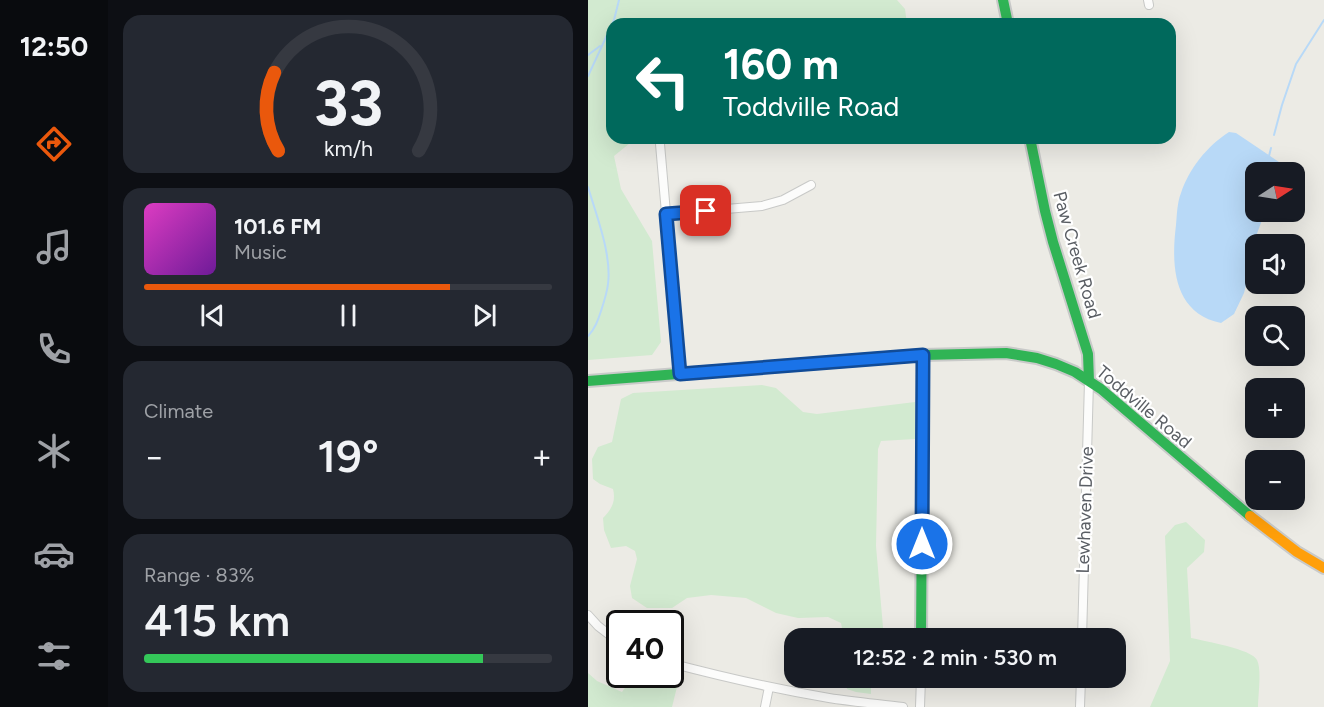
<!DOCTYPE html>
<meta charset="utf-8">
<style>
body{margin:0;font-family:Figtree,sans-serif;background:#242831;color:#f1f3f6;height:100vh;display:flex;flex-direction:column;font-size:22px;white-space:nowrap}
*{box-sizing:border-box;margin:0}
p{font-size:20px;color:#9ea1a6}
.icon{flex:none;width:33px;height:33px;fill:none;stroke:currentColor;stroke-width:2;stroke-linecap:round;stroke-linejoin:round}
.map{position:relative;flex:1;overflow:hidden}
.details{display:flex;flex-direction:column;gap:15px;padding:15px;background:#0d0f14;width:480px}
.details>*{flex:none}
.top-card{position:absolute;left:18px;top:18px;width:570px;height:126px;border-radius:18px;box-shadow:0 6px 24px #0002;background:#00695c;color:#fff;overflow:hidden}
.needle{width:39px;rotate:78deg}
.fabs{position:absolute;left:657px;top:162px;display:grid;gap:12px}
.fabs a{display:grid;place-items:center;width:60px;height:60px;border-radius:12px;background:#171b24;box-shadow:0 6px 24px #0002;font-size:30px}
.speed{position:absolute;left:18px;top:610px;display:flex;gap:12px;font-size:30px;font-weight:700;text-align:center}
.speed>*{display:grid;place-content:center;width:78px;height:78px;border-radius:50%;background:#171b24;box-shadow:0 6px 24px #0002;line-height:1}
.speed .limit{border:3px solid #111;border-radius:9px;background:#fff;color:#111}
.pin{position:absolute;display:grid;place-items:center;width:51px;height:51px;color:#fff;margin:-26px;border-radius:12px;box-shadow:0 3px 9px #0006}
.me{position:absolute;width:66px;margin:-33px;rotate:0deg;stroke-linejoin:round;filter:drop-shadow(0 0 4px #0008)}
.turn{display:flex;align-items:center;gap:21px;height:126px;padding:0 18px;font-size:27px}
.turn .icon{width:78px;height:78px;stroke-width:2.5}
.turn b{display:block;font-size:42px;line-height:51px}
.big{font-size:45px;font-weight:600;line-height:1.1}
.details .tile{flex:1;display:flex;flex-direction:column;justify-content:center;gap:9px;min-width:0;padding:0 21px;border-radius:18px;background:#242831}
.details .dial{align-items:center;gap:0}
.dial svg{height:156px;overflow:visible;fill:none;stroke:#363941;stroke-width:7;stroke-linecap:round;text-anchor:middle}
.dial text{fill:#f1f3f6;stroke:none}
.song{display:flex;align-items:center;gap:18px}
.cover{width:72px;height:72px;border-radius:9px;background:linear-gradient(135deg,hsl(310 70% 55%),hsl(280 70% 35%))}
.played{height:6px;border-radius:3px;background:linear-gradient(90deg,#ea580c 75%,#363941 75%)}
.keys{display:flex;justify-content:space-around;direction:ltr}
.heat{display:flex;justify-content:space-between;align-items:center;font-size:33px;direction:ltr}
.charge{height:9px;border-radius:4px;background:linear-gradient(90deg,#34c759 83%,#363941 0)}
.trip{position:absolute;left:196px;top:628px;width:342px;height:60px;border-radius:18px;background:#171b24;box-shadow:0 6px 24px #0002;font-weight:600;line-height:60px;text-align:center}
main{display:flex;flex:1;min-height:0}
.tabs{display:flex;flex-direction:column;width:108px;justify-content:space-around;align-items:center;background:#090b0e;color:#9ea1a6}
.tabs .icon{width:42px;height:42px}
.tabs .active{color:#ea580c}
.tabs b{font-size:27px;color:#f1f3f6}
.map>svg:first-child{display:block}
.green{fill:#d2ead0}
.water{fill:#b8d9f7}
.lines{fill:none;stroke-linecap:round;stroke-linejoin:round}
.stream{stroke:#b8d9f7;stroke-width:2}
.street-casing{stroke:#c8c9c7;stroke-width:10}
.fast-casing{stroke:#c9cac9;stroke-width:14}
.slow-casing{stroke:#c9cac9;stroke-width:14}
.street{stroke:#fcfcfb;stroke-width:8}
.fast{stroke:#30b455;stroke-width:10}
.slow{stroke:#ff9f0a;stroke-width:10}
.route-casing{stroke:#114b97;stroke-width:15}
.route{stroke:#1a73e8;stroke-width:10}
.labels{text-anchor:middle;stroke-width:4.5;stroke-linejoin:round;paint-order:stroke}
.street-label{font-size:18px;fill:#5a5e64;stroke:#fff}
</style>
<main>
<nav class="tabs">
<b>12:50</b>
<svg class="icon active" aria-label="directions" viewBox="0 0 24 24"><path d="M12 3l9 9-9 9-9-9zM9 14v-3h6M13 9l2 2-2 2"/></svg>
<svg class="icon" aria-label="music" viewBox="0 0 24 24"><path d="M9 18V5l10-2v13"/><circle cx="6" cy="18" r="3"/><circle cx="16" cy="16" r="3"/></svg>
<svg class="icon" aria-label="phone" viewBox="0 0 24 24"><path d="M5 4h4l2 5-3 2q2 4 5 5l2-3 5 2v4C11 20 4 13 5 4z"/></svg>
<svg class="icon" aria-label="climate" viewBox="0 0 24 24"><path d="M12 3v18M4 7l16 10M4 17L20 7"/></svg>
<svg class="icon" aria-label="car" viewBox="0 0 24 24"><path d="M5 17H2v-5l4-1 3-4h7l3 4 3 1v5h-3M9 17h6M6 11h13"/><circle cx="7" cy="17" r="2"/><circle cx="17" cy="17" r="2"/></svg>
<svg class="icon" aria-label="filters" viewBox="0 0 24 24"><path d="M4 7h16M4 17h16"/><circle cx="9" cy="7" r="2"/><circle cx="15" cy="17" r="2"/></svg>
</nav>
<section class="details">
<div class="tile dial"><svg viewBox="0 0 100 80">
<path d="M14 69A42 42 0 1 1 86 69"/>
<path d="M14 69A42 42 0 0 1 12 29" stroke="#ea580c"/>
<text x="50" y="56" font-size="32" font-weight="700">33</text>
<text x="50" y="72" font-size="11">km/h</text>
</svg></div>
<div class="tile">
<div class="song"><i class="cover"></i><div><b>101.6 FM</b><p>Music</p></div></div>
<div class="played"></div>
<div class="keys"><svg class="icon" aria-label="previous" viewBox="0 0 24 24"><path d="M18 5L8 12l10 7zM5 5v14"/></svg><svg class="icon" aria-label="pause" viewBox="0 0 24 24"><path d="M8 5v14M16 5v14"/></svg><svg class="icon" aria-label="next" viewBox="0 0 24 24"><path d="M6 5l10 7-10 7zM19 5v14"/></svg></div>
</div>
<div class="tile"><p>Climate</p>
<div class="heat"><a>−</a><b class="big">19°</b><a>+</a></div>
</div>
<div class="tile"><p>Range · 83%</p><b class="big">415 km</b><div class="charge"></div></div>
</section>
<div class="map">
<svg width="736" height="707" viewBox="0 0 736 707">
<rect width="100%" height="100%" fill="#ecebe5"/>
<path class="green" d="M0 0H309L317 9 319 24H24V138H52L47 139 26 156 33 189 64 241 73 342 64 355 0 360Z
M174 385 188 388 215 412 229 414 327 402V439L293 441 290 449 288 546 296 639H256L253 623 240 617 210 618 188 613 158 598 123 595 99 598 84 608H59L44 598 42 586 49 559 47 551 38 546 23 548 16 530 15 518C24 509 28 501 25 489L12 484 5 479 4 459 10 447 24 442 33 399 45 393Z
M598 522 617 540 616 552 599 568 603 638C616 641 664 649 669 660 674 670 670 695 670 707H562L582 661 577 536 587 525Z
M0 673 9 681 34 692 46 675H82L83 673 90 683 84 707H0Z
M257 678H283V694L268 692 259 689Z"/>
<path class="water" d="M641 132 648 133 697 166 696 172H668V212H677L667 239 662 269 656 293 646 314 633 323C585 313 583 265 588 225 589 215 589 203 593 193 601 169 619 146 641 132Z"/>
<g class="lines">
<path class="stream" d="M0 55 12 46
M0 76 26 20 31 0
M686 135 694 105 708 64 736 20
M681 156 683 148
M0 187C8 214 24 255 20 284 19 293 16 302 13 311 10 320 7 329 0 336"/>
<g class="street-casing">
<path id="street" d="M560 0 561 5
M72 144 92 374
M78 214 174 206 195 200 223 185
M0 615 10 626 32 643
M494 639 501 381
M82 663C135 677 188 689 241 698 266 702 291 704 315 707
M177 707 181 687
M332 707 333 678
M492 707 493 678"/>
</g>
<g class="fast-casing">
<path id="fast" d="M415 0 420 24
M442 138 457 211 465 242 500 354 501 381
M0 381 335 355 418 353 449 358 468 364 487 372 513 389 662 516
M333 639 335 355"/>
</g>
<g class="slow-casing">
<path id="slow" d="M662 516 709 552 736 568"/>
</g>
<use href="#street" class="street"/>
<use href="#fast" class="fast"/>
<use href="#slow" class="slow"/>
</g>
<g class="lines">
<g class="route-casing">
<path id="route" d="M118 211 78 214 92 374 335 355 334 544"/>
</g>
<use href="#route" class="route"/>
</g>
<g class="labels">
<g class="street-label">
<text transform="translate(489 255) rotate(74)" y="6">Paw Creek Road</text>
<text transform="translate(556 407) rotate(40)" y="6">Toddville Road</text>
<text transform="translate(497 510) rotate(-88)" y="6">Lewhaven Drive</text>
</g>
</g>
</svg>
<div class="fabs">
<a><svg class="needle" viewBox="-14 -14 28 28"><path d="M0-13l5 13h-10z" fill="#e53935"/><path d="M0 13l5-13h-10z" fill="#9ea1a6"/></svg></a>
<a><svg class="icon" aria-label="sound" viewBox="0 0 24 24"><path d="M4 9h4l5-4v14l-5-4H4zM17 9q2 3 0 6"/></svg></a>
<a><svg class="icon" aria-label="search" viewBox="0 0 24 24"><circle cx="10" cy="10" r="6"/><path d="M15 15l6 6"/></svg></a>
<a>+</a>
<a>−</a>
</div>
<div class="speed"><div class="limit">40</div></div>
<div class="pin" style="left:118px;top:211px;background:#d93025"><svg class="icon" aria-label="arrive" viewBox="0 0 24 24"><path d="M6 21V4h12l-3 4 3 4H6"/></svg></div>
<svg class="me" style="left:334px;top:544px" viewBox="-20 -20 40 40"><circle r="17" fill="#1a73e8" stroke="#fff" stroke-width="3"/><path d="M0-11L8 9 0 5-8 9z" fill="#fff"/></svg>
<div class="trip">12:52 · 2 min · 530 m</div>
<div class="top-card">
<div class="turn"><svg class="icon" aria-label="left" viewBox="0 0 24 24"><path d="M17 20v-9H6M10 6l-5 5 5 5"/></svg><div><b>160 m</b>Toddville Road</div></div>
</div>
</div>
</main>
